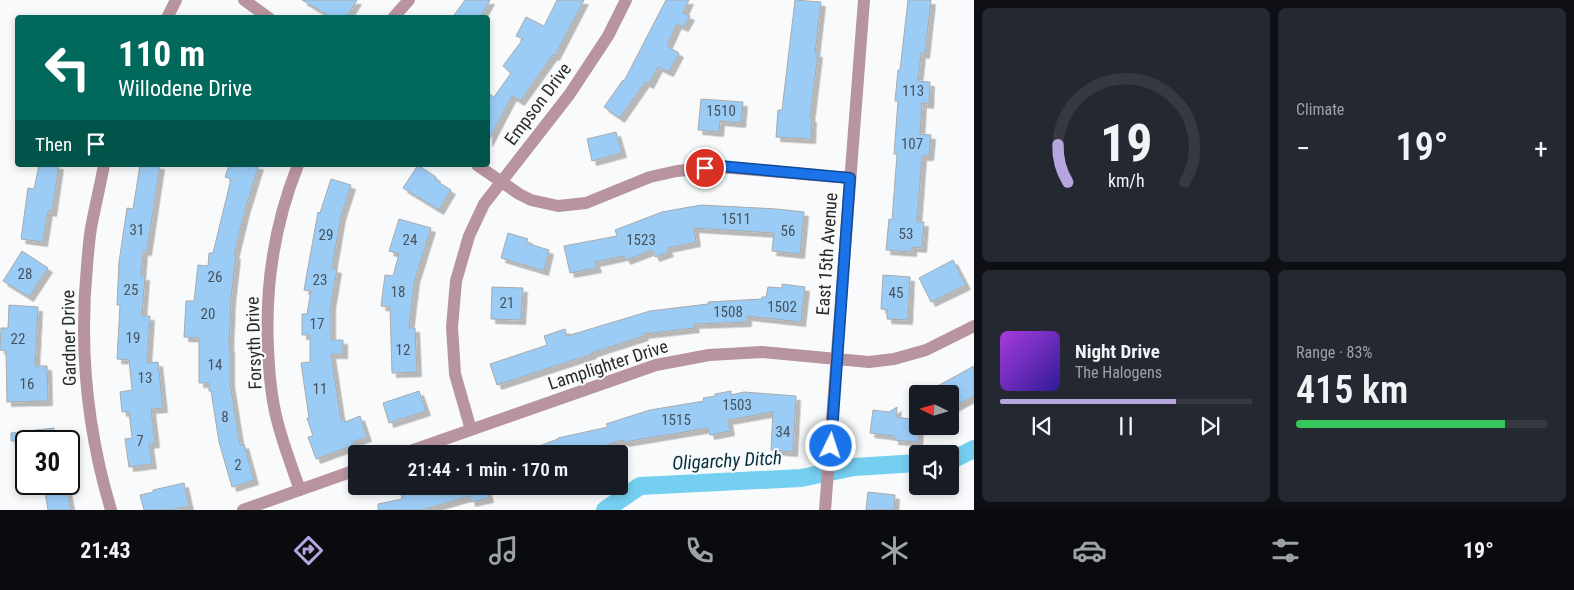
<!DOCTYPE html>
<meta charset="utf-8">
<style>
body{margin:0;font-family:"Roboto Condensed",sans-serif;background:#242831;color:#f1f3f6;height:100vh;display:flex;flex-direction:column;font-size:19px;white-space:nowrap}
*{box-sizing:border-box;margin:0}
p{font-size:16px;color:#9ea1a6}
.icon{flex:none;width:28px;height:28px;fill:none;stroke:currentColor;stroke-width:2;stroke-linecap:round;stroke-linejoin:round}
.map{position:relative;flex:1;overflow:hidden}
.panel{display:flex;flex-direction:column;gap:8px;padding:8px;background:#0d0f14;width:600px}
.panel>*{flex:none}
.banner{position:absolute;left:15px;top:15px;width:475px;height:152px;border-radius:5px;box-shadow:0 2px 8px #0003;background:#00695c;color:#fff;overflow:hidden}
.needle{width:32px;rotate:275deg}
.controls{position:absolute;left:909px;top:385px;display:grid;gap:10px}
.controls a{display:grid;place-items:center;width:50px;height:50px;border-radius:5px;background:#171b24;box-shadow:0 2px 8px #0003;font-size:25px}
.speed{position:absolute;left:15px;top:430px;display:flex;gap:10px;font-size:25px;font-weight:700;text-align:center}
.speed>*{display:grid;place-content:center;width:65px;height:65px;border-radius:50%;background:#171b24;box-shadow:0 2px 8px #0003;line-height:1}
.speed .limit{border:2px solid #111;border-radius:8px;background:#fff;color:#111}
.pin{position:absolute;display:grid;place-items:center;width:42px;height:42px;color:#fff;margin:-21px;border:2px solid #fff;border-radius:50%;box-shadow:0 1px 5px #0007}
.me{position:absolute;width:55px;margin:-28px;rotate:4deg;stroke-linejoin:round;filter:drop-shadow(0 0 4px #0008)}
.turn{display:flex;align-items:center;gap:18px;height:105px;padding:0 20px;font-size:22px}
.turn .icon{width:65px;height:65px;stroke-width:2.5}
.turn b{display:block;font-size:35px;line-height:42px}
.then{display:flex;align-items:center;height:48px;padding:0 20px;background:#0003;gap:10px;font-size:19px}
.big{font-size:38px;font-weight:600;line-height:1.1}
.panel .tile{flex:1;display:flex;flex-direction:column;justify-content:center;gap:8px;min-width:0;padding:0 18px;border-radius:8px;background:#242831}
.panel .dial{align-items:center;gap:0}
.dial svg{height:130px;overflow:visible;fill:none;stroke:#363941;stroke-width:7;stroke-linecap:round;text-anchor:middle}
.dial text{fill:#f1f3f6;stroke:none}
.song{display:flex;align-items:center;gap:15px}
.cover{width:60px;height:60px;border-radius:8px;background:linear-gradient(135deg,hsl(280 70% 55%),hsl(250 70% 35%))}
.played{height:5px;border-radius:2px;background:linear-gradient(90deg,#b7a5dd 70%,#363941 70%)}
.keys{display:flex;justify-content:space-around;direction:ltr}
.heat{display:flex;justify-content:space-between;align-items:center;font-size:28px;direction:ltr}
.charge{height:8px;border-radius:4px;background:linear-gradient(90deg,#34c759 83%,#363941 0)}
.panel .tiles{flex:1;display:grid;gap:8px;grid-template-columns:repeat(2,1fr)}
.trip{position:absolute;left:348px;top:445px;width:280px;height:50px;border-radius:5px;background:#171b24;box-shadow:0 2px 8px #0003;font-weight:600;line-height:50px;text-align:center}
.tabs{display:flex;height:80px;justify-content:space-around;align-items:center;background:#090b0e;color:#9ea1a6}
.tabs .icon{width:35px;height:35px}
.tabs .on{color:#b7a5dd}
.tabs b{font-size:22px;color:#f1f3f6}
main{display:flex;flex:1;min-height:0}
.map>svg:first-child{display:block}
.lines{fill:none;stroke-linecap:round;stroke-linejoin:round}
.canal{stroke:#75cff0;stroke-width:18}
.building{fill:#9bccf6;stroke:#a8aaab;filter:url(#shadow)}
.street{stroke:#b8949e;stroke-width:12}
.route-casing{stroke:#114b97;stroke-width:12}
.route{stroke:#1a73e8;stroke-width:9}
.labels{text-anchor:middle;stroke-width:4;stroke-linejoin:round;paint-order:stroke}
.number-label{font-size:15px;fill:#46525d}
.street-label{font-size:18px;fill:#292a2a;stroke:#f9fafb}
.water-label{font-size:19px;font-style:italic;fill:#04303e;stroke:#f9fafb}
</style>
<main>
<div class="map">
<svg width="974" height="510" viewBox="0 0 974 510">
<defs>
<filter id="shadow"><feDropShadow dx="4.5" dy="4.5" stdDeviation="0" flood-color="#0004"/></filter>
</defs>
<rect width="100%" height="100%" fill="#f9fafb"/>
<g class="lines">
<path class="canal" d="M950 461 974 449
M605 510 640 486 801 478 854 467 918 463"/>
</g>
<path class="building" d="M302 0H357L346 18H332Z
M465 0H490L480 18H452Z
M557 0H584L555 56 553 55 520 101 512 96 488 142V93L494 97 511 73 503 66 523 39 516 36 526 17 544 26Z
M666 0H689L683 13 690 16 684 27 677 24 667 46 679 53 669 72 658 67 649 84 645 82 620 118 604 107 623 80 624 81Z
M795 0 821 2 815 53H818L810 118H812L811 139 776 137 778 110H782Z
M908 0H931L925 54 921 53 918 81 930 82 929 104 922 103 920 134 931 135 929 156H922L917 222H924L922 248 912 247V252L886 250 889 219 892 220 897 154H894L898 101H895L898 70H900Z
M701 99 743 102 741 123 720 121 719 132 698 130Z
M616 132 622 153 592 161 587 139Z
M39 165H59L52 212 48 211 43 242 21 239 28 188 34 189Z
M140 165H160L147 251H143L141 276H145L142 316H150L147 363 158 362 163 408 151 409 155 443 149 444 152 464 129 467 125 439 132 438 129 411 122 412 120 392 132 390 129 360 117 359 120 305H117L119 262 127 208 133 209Z
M229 165H259L245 210 234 255H236L231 299 229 347H230V382L240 445 244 444 254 480 232 487 219 442 211 391H209V383H199V338L184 337 186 301H194L198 265 208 266 209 253H213L231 179 225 177Z
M418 165 436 177 435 180 451 190 439 210 403 188Z
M331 179 351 185 341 216 332 268 337 269 331 305V340H343V354H331L341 420 344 419 345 422 360 416 367 437 353 442 354 445 316 459 308 437 313 436 307 418H309L301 363 310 362V335H302V314H307L311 291 304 290 318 212 320 213Z
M701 205 777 209 804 212 800 254 772 251 774 233 694 228 696 242 667 248 669 252 655 257 652 250 626 260 624 256 595 262 597 268 570 273 564 246 617 236 615 230 662 212Z
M399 219 431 228 415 279 409 328H415L417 372 392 373 390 307 381 306 385 275 393 276 399 254 389 251Z
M508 233 528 239 526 243 549 250 544 271 501 258Z
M22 251 48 268 29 297 3 281Z
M953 260 966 285 931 302 919 278Z
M883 275 910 277 908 320 887 319V310L881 309Z
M782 284 805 287 801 322 747 316V322L694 324 695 328 643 334 644 336 591 353 592 354 497 385 490 364 547 345 544 336 565 329 567 336 650 311 708 304V302L762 299V297H766L768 287 782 288Z
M492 287 523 288 521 320 491 319Z
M9 305 38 307 35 366H47L48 401 7 402 6 351 0 350 1 328H8Z
M974 366V396L950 409V394H923Z
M419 391 426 411 389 423 383 403Z
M731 391V395L744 392 796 396 793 452 771 450 773 412 728 420 730 431 710 435 708 428 624 442 623 440 598 448V451L587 454H523V452L558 439V438L608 427 606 424 650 410 704 401 703 398 715 396V394Z
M897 407 896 417 918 420V426H919L918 442 894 440V436L870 433 873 410 889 412Z
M54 428 55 441H11V433Z
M184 483 189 506 171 510H144L140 495 153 492V490Z
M66 484 71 510H48L44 487Z
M423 486H490V489L487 490 489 498 471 502 470 496 422 510H378V504L402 499 401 493Z
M868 492 895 495 894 510H866Z"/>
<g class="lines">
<path class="street" d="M244 0 269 18
M167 18 176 0
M393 18 409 0
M104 165C100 186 95 207 91 228 89 241 88 253 87 266 79 349 87 430 111 510
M298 165C274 225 265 284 268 348 269 372 271 397 277 420 283 444 292 467 300 490
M477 165 519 194 531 200 558 206 586 203 650 177 677 171 720 167 850 178
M471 430 455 374 452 327 456 281 469 236 484 204 569 95 608 36 626 0
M402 454 656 365 709 355 762 352 869 362 894 359 926 350 974 326
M243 510 356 470
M825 510 864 0"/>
</g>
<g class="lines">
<g class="route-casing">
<path id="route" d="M705 168 720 166 850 178 831 446"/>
</g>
<use href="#route" class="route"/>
</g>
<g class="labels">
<g class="number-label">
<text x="913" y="96">113</text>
<text x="721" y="116">1510</text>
<text x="912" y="149">107</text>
<text x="736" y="224">1511</text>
<text x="137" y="235">31</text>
<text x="788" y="236">56</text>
<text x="906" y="239">53</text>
<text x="326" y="240">29</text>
<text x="410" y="245">24</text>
<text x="641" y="245">1523</text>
<text x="25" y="279">28</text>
<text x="215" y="282">26</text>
<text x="320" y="285">23</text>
<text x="131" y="295">25</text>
<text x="398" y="297">18</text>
<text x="896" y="298">45</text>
<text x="507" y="308">21</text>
<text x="782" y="312">1502</text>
<text x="728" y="317">1508</text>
<text x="208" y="319">20</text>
<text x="317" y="329">17</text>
<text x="133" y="343">19</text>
<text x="18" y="344">22</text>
<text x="403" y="355">12</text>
<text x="215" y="370">14</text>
<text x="145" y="383">13</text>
<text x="27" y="389">16</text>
<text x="320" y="394">11</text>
<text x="737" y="410">1503</text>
<text x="225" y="422">8</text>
<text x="676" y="425">1515</text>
<text x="783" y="437">34</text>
<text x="140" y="446">7</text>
<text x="238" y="470">2</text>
</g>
<g class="street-label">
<text transform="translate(538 104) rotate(-53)" y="6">Empson Drive</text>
<text transform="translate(827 254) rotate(-86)" y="6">East 15th Avenue</text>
<text transform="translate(69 338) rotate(-91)" y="6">Gardner Drive</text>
<text transform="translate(254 343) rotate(-92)" y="6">Forsyth Drive</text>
<text transform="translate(608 365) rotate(-18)" y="6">Lamplighter Drive</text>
</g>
<g class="water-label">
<text transform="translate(727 460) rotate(-3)" y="7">Oligarchy Ditch</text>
</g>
</g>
</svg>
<div class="controls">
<a><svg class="needle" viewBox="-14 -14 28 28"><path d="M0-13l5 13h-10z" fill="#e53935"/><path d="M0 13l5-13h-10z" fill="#9ea1a6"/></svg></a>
<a><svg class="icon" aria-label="sound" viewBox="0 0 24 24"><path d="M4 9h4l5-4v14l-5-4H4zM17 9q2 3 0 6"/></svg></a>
</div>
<div class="speed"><div class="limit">30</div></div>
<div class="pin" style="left:705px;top:168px;background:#d93025"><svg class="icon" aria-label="arrive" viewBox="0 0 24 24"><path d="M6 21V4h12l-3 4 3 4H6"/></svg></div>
<svg class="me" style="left:831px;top:446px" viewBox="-20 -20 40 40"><circle r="17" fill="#1a73e8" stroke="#fff" stroke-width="3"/><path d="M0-11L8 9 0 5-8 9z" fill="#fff"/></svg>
<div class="trip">21:44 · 1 min · 170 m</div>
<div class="banner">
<div class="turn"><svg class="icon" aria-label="left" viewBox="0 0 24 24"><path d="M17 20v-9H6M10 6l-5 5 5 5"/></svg><div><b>110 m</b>Willodene Drive</div></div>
<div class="then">Then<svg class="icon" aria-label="arrive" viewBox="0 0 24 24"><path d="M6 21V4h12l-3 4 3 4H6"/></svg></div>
</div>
</div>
<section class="panel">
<div class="tiles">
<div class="tile dial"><svg viewBox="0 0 100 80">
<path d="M14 69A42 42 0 1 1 86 69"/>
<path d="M14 69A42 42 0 0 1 8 46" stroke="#b7a5dd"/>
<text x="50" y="56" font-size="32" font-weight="700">19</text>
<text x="50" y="72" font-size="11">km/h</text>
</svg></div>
<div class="tile"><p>Climate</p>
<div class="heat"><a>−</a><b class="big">19°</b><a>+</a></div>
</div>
<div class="tile">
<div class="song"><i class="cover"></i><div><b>Night Drive</b><p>The Halogens</p></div></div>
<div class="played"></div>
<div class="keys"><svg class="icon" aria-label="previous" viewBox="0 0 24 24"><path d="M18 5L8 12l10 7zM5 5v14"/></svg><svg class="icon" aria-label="pause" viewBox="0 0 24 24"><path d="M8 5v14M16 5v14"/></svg><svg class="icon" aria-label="next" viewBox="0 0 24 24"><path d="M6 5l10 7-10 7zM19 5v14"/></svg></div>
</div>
<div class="tile"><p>Range · 83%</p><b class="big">415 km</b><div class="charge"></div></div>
</div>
</section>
</main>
<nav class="tabs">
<b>21:43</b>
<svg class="icon on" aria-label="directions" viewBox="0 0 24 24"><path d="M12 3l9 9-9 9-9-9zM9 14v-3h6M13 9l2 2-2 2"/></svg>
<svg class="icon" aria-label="music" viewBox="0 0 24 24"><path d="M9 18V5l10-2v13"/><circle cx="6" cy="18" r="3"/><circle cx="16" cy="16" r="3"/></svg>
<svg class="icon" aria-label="phone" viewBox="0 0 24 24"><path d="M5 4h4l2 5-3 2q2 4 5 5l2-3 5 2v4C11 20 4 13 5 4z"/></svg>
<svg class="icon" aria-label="climate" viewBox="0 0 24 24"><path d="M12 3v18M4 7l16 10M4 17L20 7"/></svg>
<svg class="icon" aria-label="car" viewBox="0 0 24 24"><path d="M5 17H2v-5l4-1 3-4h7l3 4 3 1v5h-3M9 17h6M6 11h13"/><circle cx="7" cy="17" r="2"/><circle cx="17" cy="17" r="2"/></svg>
<svg class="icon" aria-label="filters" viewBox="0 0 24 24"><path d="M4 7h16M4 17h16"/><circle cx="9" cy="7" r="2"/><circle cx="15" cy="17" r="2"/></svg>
<b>19°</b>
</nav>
